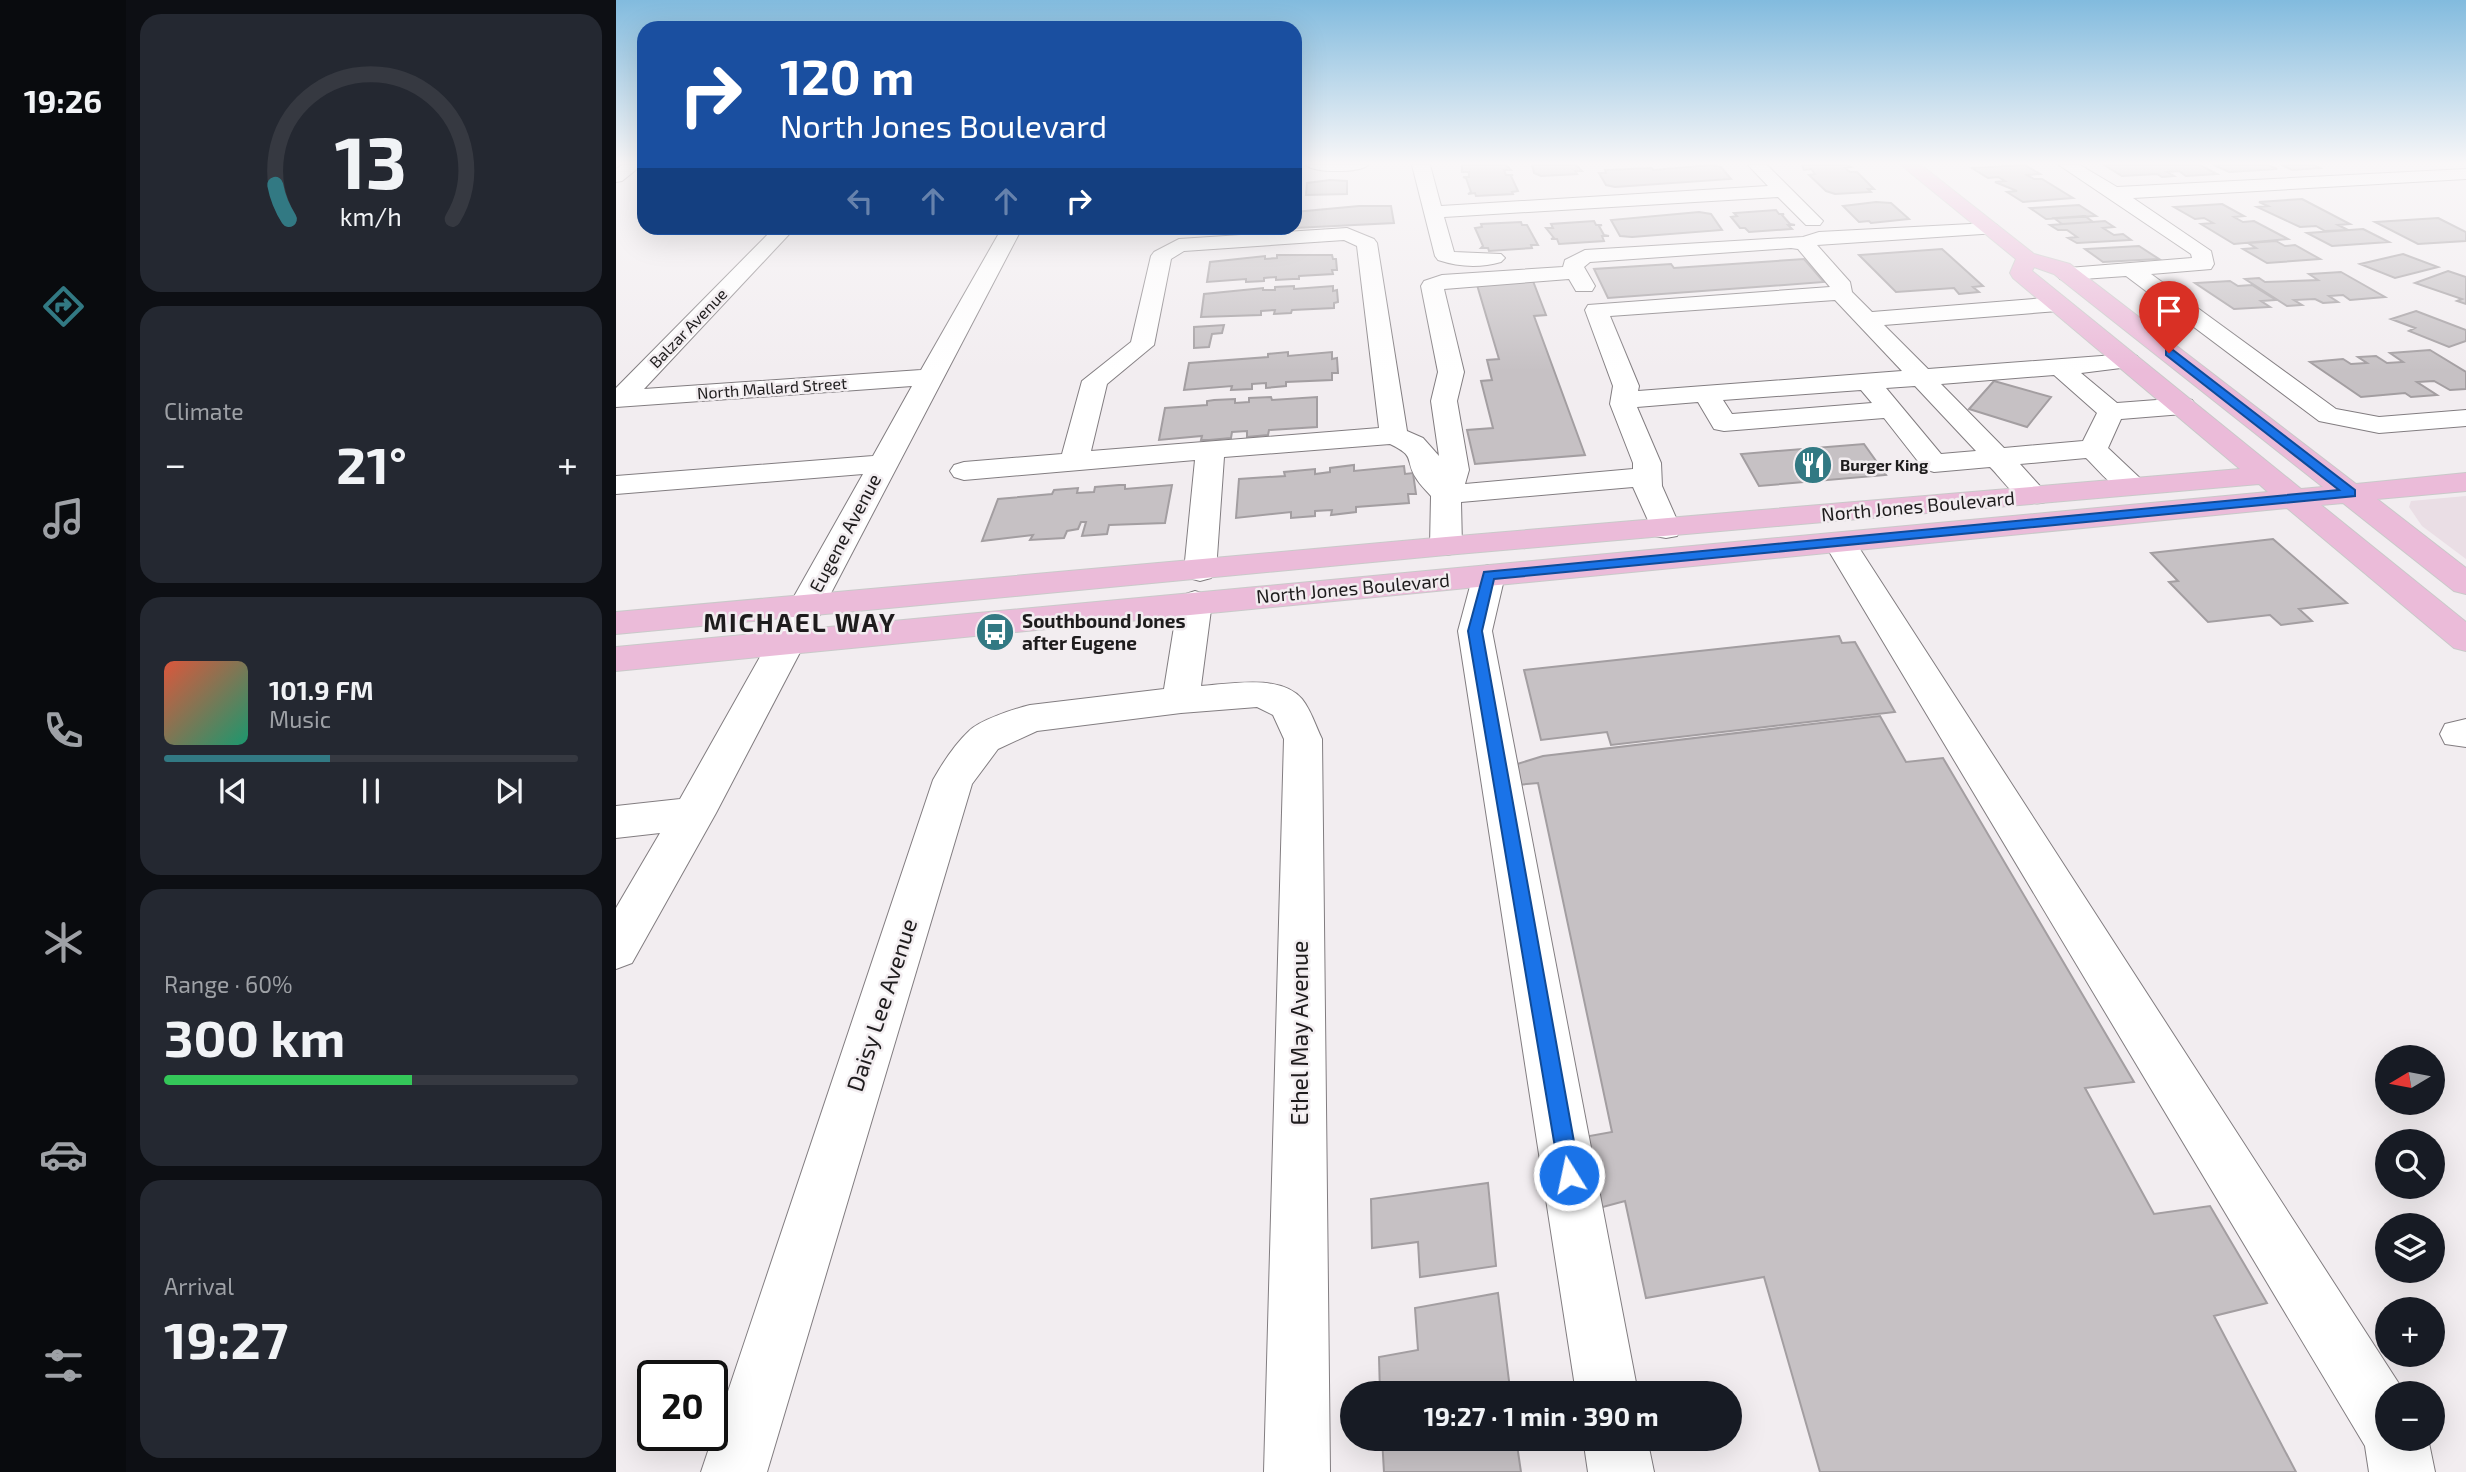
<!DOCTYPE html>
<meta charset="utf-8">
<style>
body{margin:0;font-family:"Exo 2",sans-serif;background:#242831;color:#f1f3f6;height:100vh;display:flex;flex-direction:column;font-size:26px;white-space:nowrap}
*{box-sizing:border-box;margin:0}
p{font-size:23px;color:#9ea1a6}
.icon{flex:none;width:38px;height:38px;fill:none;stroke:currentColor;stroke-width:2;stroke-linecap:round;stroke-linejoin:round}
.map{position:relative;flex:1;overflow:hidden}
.drawer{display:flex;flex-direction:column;gap:14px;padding:14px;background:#0d0f14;width:490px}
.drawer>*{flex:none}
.top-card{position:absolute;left:21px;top:21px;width:665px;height:214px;border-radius:21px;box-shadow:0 7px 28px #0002;background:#1a4fa0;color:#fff;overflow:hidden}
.needle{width:46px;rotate:260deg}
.buttons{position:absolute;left:1759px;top:1045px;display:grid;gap:14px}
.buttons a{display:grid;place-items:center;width:70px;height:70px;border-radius:50%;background:#171b24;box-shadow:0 7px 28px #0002;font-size:35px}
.speed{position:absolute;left:21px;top:1360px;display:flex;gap:14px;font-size:35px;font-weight:700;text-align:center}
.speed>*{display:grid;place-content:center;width:91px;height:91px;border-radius:50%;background:#171b24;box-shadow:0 7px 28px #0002;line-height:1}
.speed .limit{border:4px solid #111;border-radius:10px;background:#fff;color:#111}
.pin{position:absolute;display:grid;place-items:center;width:60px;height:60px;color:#fff;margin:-72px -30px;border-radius:50% 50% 50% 0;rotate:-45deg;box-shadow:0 0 7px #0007}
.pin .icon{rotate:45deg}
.me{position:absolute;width:77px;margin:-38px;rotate:350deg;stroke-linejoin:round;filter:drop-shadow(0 0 5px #0008)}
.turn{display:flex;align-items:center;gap:24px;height:147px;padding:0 28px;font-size:32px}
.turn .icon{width:91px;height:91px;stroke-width:2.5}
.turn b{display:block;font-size:49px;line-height:60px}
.lanes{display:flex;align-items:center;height:66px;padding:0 28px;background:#0003;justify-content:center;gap:35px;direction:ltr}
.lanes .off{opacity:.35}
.big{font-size:52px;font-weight:700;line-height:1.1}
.drawer .widget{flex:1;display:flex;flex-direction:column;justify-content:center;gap:10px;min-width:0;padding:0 24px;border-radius:21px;background:#242831}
.drawer .dial{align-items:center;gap:0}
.dial svg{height:182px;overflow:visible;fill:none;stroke:#363941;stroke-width:7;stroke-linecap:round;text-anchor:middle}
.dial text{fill:#f1f3f6;stroke:none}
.song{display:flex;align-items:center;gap:21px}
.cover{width:84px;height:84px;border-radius:10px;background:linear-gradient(135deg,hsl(10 70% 55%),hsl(160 70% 35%))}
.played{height:7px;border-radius:4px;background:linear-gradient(90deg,#327983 40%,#363941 40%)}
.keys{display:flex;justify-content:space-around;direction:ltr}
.heat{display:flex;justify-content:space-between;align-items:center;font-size:38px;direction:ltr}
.charge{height:10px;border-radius:5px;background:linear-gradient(90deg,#34c759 60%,#363941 0)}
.trip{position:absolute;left:724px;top:1381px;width:402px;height:70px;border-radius:35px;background:#171b24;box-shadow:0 7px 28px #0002;font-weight:700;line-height:70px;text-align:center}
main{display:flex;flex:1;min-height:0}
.menu{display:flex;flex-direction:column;width:126px;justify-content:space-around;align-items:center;background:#090b0e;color:#9ea1a6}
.menu .icon{width:49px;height:49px}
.menu .active{color:#327983}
.menu b{font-size:32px;color:#f1f3f6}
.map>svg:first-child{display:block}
.built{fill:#eadee5}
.building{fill:#c6c1c4;stroke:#a39ea1;stroke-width:2}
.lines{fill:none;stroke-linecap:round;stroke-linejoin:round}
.minor-casing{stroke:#827d80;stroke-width:2}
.major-casing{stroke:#c9c9c9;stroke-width:2}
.minor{fill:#fff;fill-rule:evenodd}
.major{fill:#ebbbd9;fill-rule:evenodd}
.route{fill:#1a73e8;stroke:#114b97;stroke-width:2}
.labels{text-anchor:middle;stroke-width:5;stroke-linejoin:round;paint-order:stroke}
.far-street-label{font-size:16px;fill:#1e1c1d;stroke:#f2edf0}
.far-poi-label{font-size:16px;font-weight:bold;fill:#1e1c1d;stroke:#f2edf0;text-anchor:start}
.street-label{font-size:19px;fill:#1e1c1d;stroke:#f2edf0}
.poi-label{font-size:19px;font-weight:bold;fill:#1e1c1d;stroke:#f2edf0;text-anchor:start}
.near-street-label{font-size:23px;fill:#1e1c1d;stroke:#f2edf0}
.district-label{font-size:26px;font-weight:bold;letter-spacing:2px;fill:#1e1c1d;stroke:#f2edf0}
</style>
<main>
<nav class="menu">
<b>19:26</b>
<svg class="icon active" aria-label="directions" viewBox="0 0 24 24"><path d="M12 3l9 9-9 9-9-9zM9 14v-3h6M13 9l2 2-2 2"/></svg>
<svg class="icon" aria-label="music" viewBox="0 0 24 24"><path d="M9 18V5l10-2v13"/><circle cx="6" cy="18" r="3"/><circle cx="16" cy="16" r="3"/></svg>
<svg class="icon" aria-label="phone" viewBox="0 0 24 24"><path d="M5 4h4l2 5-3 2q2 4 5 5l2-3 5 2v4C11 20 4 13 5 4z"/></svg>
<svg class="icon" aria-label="climate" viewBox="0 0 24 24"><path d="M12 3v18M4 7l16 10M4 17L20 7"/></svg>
<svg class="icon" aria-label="car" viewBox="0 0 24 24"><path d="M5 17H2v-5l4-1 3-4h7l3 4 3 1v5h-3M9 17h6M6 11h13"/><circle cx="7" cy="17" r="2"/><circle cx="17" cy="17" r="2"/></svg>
<svg class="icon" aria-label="filters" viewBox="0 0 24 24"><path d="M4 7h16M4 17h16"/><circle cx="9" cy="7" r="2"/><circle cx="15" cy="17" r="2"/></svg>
</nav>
<section class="drawer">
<div class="widget dial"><svg viewBox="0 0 100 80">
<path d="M14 69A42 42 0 1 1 86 69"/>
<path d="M14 69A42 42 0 0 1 8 54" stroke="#327983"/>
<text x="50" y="56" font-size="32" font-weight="700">13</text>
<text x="50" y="72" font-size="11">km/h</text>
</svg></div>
<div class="widget"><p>Climate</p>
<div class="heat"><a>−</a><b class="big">21°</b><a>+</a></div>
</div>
<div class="widget">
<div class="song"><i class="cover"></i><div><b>101.9 FM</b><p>Music</p></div></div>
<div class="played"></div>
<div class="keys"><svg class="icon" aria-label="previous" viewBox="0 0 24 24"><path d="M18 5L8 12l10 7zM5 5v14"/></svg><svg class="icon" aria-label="pause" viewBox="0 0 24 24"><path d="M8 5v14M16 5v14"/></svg><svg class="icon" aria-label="next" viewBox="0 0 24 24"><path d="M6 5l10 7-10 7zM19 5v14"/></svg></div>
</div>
<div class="widget"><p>Range · 60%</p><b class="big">300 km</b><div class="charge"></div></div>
<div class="widget"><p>Arrival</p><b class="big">19:27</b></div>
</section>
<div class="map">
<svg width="1850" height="1472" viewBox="0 0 1850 1472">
<rect width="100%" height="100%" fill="#f2edf0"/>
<path class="built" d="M1850 496V559L1806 526 1793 507 1795 501Z"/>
<path class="building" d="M846 165H890L895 170H888L890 175H897L895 176 902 191 896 192 897 194 860 196 859 193 852 194 855 192 850 178 847 177H853V172H846Z
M916 165H960L966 171H959L961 174 925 176 918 173Z
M1096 165 1105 167 1115 179 999 187 990 185 983 173H990L989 170 1036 168 1037 170Z
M1186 165H1230L1235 167 1229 168 1234 172H1241L1258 189H1252L1255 192 1219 194 1210 191 1193 175 1199 174 1195 169 1188 170Z
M1409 165 1424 174 1411 175 1418 179H1426L1457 198 1407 202 1391 192 1401 191 1379 182 1389 181 1382 177 1372 178 1356 168Z
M1488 165H1584L1601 174 1570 176 1563 171 1551 172 1558 176 1546 177 1541 174 1506 176Z
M1598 165H1652L1661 169 1613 172Z
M1666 165H1698L1704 168 1676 170Z
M714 180 731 181V194L690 195 691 183Z
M1686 199 1734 224 1722 225 1732 230 1709 231 1700 226 1684 227 1641 207 1652 206 1643 202Z
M1260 202 1275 203 1293 219 1255 223 1253 221 1243 222 1227 206Z
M1606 204 1628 216 1618 217 1627 222 1638 221 1672 239 1618 244 1585 224 1597 223 1588 218 1579 219 1558 207Z
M1463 205 1480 216 1430 219 1414 208Z
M743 206H775L778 223 679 228V212Z
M1160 210 1163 214H1168L1166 215 1174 224 1179 225H1172L1176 229 1133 232 1129 228H1124L1115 217 1121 216 1118 213Z
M1083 212 1095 214 1106 230 1016 237 1004 236 995 220Z
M1469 216 1477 222 1446 224 1438 218Z
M1822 218 1850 232V241L1802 244 1759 222Z
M978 221 980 225H986L983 226 988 235 993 236H986L988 241 943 244 941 239H935L938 238 930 228H937L935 224Z
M1489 221 1498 227 1487 228 1498 235 1507 234 1515 240 1461 243 1452 238 1461 237 1451 230H1442L1434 225Z
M905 222 906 225H911L922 245H915L916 248 873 251 872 248H865L867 246 859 228 866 227 865 224Z
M569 228H666L626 231V233L568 234Z
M1747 229 1773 242 1716 246 1691 233Z
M1660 241 1669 246 1679 245 1704 259 1651 263 1627 249 1640 248 1632 243Z
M1523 246 1543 259 1487 262 1469 249Z
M1326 249 1367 286 1357 287 1363 292 1343 294 1338 288 1280 292 1243 255Z
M1787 254 1822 267 1779 278 1744 264Z
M661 255H716L717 259H720L721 270H716L717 274 683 276V279H677L660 280V277L648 278V281L630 282V279L591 282 594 262 649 256V259L661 258Z
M1188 259 1208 282 992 298 978 269 1055 264 1058 268Z
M1832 271 1850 277V304L1841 301 1846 299 1799 283Z
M1725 272 1769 297 1734 300 1727 295 1713 296 1722 302 1707 303 1699 299 1678 300 1686 305 1671 306 1629 279 1643 278 1649 282 1702 280 1693 274Z
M917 281 930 315 918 316 969 455 859 464 851 430 877 428 865 381 876 380 871 360 883 359 861 285Z
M1614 281 1622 286 1636 285 1660 300 1645 301 1654 307 1618 309 1579 283Z
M678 286V289L717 286V291L721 290 722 302 718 303V308L676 310 675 313 658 314 659 310 645 311V315L585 317 588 294 647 288V290H659V287Z
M1800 311 1850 330V341L1833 347 1793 331 1799 328 1775 319Z
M608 325 606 333 596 334 593 347 578 348V327Z
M1814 350 1850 372V389L1834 390 1818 381 1801 382 1821 395 1795 397 1789 393 1745 397 1694 362 1727 359 1735 364 1751 363 1742 357 1760 356 1771 363 1787 362 1774 353Z
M672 352V356L716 352V359L721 358 722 373H716V380L670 382V386L650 388V383L636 384V389L615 390 616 386 568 390 573 363 652 357V354Z
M1378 381 1435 397 1411 427 1353 409Z
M655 397 656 400 701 397V427L653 430 652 435 631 437V431L616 432 615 438 593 440H585L586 436 543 440 549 408 591 405V401L598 400 619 399V403L633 402V398Z
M1248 444 1270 475 1143 486 1125 454Z
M738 465V471L788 466 789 474 797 473 800 494H792L793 503 740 507V512L715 515 716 510 699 511V516L675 518V512L620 518 623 479 669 476 668 472 699 469V474L714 472V468Z
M503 485H509V489L556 485 549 523 493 525 491 534 466 536 470 522H465L462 529 451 531 448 538 414 540 417 535 366 541 382 499 436 494 438 490 462 488 461 493 478 492 479 487Z
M1657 539 1731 603 1683 609 1696 621 1665 625 1654 615 1592 622 1553 582 1562 581 1535 553Z
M1223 636 1226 643 1239 642 1279 712 995 745 991 732 925 740 908 670Z
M1264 716 1290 762 1327 758 1518 1082 1469 1088 1538 1214 1594 1206 1651 1303 1598 1316 1680 1472H1204L1148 1277 1030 1298 1009 1201 983 1208 968 1137 996 1132 922 783 901 785 898 765 927 756Z
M872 1183 880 1266 804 1277 802 1242 756 1248 755 1199Z
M882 1293 894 1389 871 1393H764L763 1357 802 1350 799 1308Z
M766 1438H900L905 1472H768Z"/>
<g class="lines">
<g class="minor-casing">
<path id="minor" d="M6 165H26L6 181 0 182V169Z
M690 165H752C744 173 698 173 690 165Z
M796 165H814L825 206 1152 186 1132 165H1151L1207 221 1204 225H1190L1162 197 828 217 838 252 885 254 889 258 885 262C864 268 843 267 822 260L819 256Z
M1443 165H1464L1501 187 1850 169V179L1517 198 1595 251 1598 264 1595 269 1535 274 1720 409 1763 417 1850 410V426L1763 433 1703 421 1510 276 1452 280 1444 279 1441 274 1444 269 1452 268 1576 258 1575 254Z
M1374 223 1381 225 1384 229 1381 233 1201 245 1234 282 1236 292 1256 312 1442 297 1450 299 1453 304 1450 309 1442 311 1268 325 1312 369 1512 354 1521 356 1524 361 1521 366 1465 373 1501 403 1567 398 1576 400 1580 406 1576 412 1567 414 1505 419 1492 448 1527 481 1532 487 1527 493C1503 499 1487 474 1470 458L1404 464 1433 496 1429 502C1404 509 1390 483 1374 467L1318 472 1308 469 1268 418 1108 431 1098 429 1082 402 1021 407 1045 463 1046 486 1065 529 1061 536 1050 538 1039 536 1017 487 845 502 846 546 841 553 830 555 819 553 814 546 815 496C810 490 804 485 800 478 788 459 801 457 774 444L608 457 600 571 595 578 584 581 573 578 568 571 579 460 348 480 338 477 334 471 338 465 348 462 446 454 466 381 515 342 535 256 538 252 563 239 731 228 758 239 761 243 791 431 807 438 823 456 815 401 822 372 805 286 808 281 826 275 947 267 949 260 969 250 1187 237 1203 232ZM728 240 741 246 763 428 475 451 491 384 538 345 555 259 568 251ZM1175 248 1182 249 1214 287 972 305 969 310 997 386 994 404 1017 463V469L849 484 853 470 841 401 848 372 828 289 953 279 960 291H976L979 286 968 267 974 262ZM1219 300 1286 371 1022 391 1023 386 994 316ZM1438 375 1481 413 1467 441 1388 448 1325 384ZM1299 386 1360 451 1325 454 1270 388ZM1245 390 1256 403 1116 414 1107 400Z
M158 228H179L28 389 305 370 386 228H406L100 813 16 963 0 969V908L44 833 0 838V806L64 799 247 474 0 494V476L257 456 296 386 0 407V388Z
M1224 534 1235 536 1240 543 1789 1393H1771V1438H1812L1819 1472H1753L1749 1446 1208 543 1213 536Z
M873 565 885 568 889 575 876 631 1022 1393H960L842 631 857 575 861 568Z
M579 591 591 595 596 602 585 686C615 684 664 674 686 699 695 710 700 727 706 739L714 1472H648L668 739 657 715 641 707 565 713 421 731 382 749 356 784 151 1472H85L317 780C326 764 339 744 353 731 364 720 398 709 414 705L548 689 562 602 567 595Z
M1850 719V747L1829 744 1824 734 1829 724Z
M967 1438H1031L1038 1472H972Z"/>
</g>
<g class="major-casing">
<path id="major" d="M1285 165H1305L1418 254 1454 264 1740 484 1850 473V491L1761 499 1850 568V594L1838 591 1727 503 1705 505 1850 622V651L1838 648 1671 508 0 671V647L1652 492 1643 484 830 555 0 634V612L830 537 1624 469 1397 278 1394 273 1400 259ZM1418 267 1438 274 1707 487 1685 489 1416 271Z"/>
</g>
<use href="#minor" class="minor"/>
<use href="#major" class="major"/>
</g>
<linearGradient id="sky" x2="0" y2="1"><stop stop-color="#82bbde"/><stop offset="0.44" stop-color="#f9f7f8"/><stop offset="1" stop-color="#f9f7f8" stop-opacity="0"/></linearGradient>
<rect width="1850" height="371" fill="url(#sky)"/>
<path class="route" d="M1550 350H1557L1739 490V496L878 579 866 631 964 1175 961 1183 953 1186 945 1183 852 631 868 572 1723 490 1550 355Z"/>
<defs>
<g id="restaurant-disc" transform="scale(2.0125)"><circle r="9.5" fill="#327983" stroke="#f2edf0"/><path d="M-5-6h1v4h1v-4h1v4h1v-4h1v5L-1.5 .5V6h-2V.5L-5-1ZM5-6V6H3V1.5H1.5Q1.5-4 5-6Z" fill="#fff"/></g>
<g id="bus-disc" transform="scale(2.0125)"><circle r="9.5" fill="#327983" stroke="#f2edf0"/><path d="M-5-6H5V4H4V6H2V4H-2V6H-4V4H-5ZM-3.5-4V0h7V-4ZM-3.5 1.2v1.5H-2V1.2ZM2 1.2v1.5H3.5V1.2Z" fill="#fff"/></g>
</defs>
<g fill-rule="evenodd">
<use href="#restaurant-disc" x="1197" y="465"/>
<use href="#bus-disc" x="379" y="632"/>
</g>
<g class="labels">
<g class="far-street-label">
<text transform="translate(72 328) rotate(-46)" y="6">Balzar Avenue</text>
<text transform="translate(156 388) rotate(-4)" y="6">North Mallard Street</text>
</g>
<g class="far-poi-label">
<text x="1224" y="471">Burger King</text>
</g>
<g class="street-label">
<text transform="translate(1302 506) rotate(-5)" y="7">North Jones Boulevard</text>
<text transform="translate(229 533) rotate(-62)" y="7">Eugene Avenue</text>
<text transform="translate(737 588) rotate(-5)" y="7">North Jones Boulevard</text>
</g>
<g class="poi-label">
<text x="406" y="628">Southbound Jones<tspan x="406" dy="22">after Eugene</tspan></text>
</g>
<g class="near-street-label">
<text transform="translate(266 1005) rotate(-72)" y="8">Daisy Lee Avenue</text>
<text transform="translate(684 1033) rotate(-90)" y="8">Ethel May Avenue</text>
</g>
<g class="district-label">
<text x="184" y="632">MICHAEL WAY</text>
</g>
</g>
</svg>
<div class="buttons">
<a><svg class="needle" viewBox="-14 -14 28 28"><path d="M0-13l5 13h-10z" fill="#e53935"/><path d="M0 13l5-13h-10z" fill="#9ea1a6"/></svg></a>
<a><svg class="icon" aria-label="search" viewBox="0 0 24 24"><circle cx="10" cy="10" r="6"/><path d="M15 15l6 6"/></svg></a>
<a><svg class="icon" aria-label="layers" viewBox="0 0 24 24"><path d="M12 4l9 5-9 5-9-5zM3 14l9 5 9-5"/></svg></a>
<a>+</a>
<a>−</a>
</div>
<div class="speed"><div class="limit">20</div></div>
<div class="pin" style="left:1553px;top:353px;background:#d93025"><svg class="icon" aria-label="arrive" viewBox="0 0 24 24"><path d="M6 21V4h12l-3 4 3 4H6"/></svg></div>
<svg class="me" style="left:953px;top:1175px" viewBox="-20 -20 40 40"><circle r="17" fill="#1a73e8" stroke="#fff" stroke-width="3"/><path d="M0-11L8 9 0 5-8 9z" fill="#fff"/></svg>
<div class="trip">19:27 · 1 min · 390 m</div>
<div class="top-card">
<div class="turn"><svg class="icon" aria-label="right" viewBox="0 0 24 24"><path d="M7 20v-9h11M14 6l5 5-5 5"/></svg><div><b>120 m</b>North Jones Boulevard</div></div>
<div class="lanes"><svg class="icon off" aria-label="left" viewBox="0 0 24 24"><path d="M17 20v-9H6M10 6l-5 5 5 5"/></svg><svg class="icon off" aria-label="ahead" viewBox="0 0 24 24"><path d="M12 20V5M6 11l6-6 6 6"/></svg><svg class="icon off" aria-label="ahead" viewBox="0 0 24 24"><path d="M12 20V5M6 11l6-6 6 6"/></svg><svg class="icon" aria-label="right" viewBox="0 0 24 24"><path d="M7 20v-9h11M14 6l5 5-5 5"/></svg></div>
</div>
</div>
</main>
